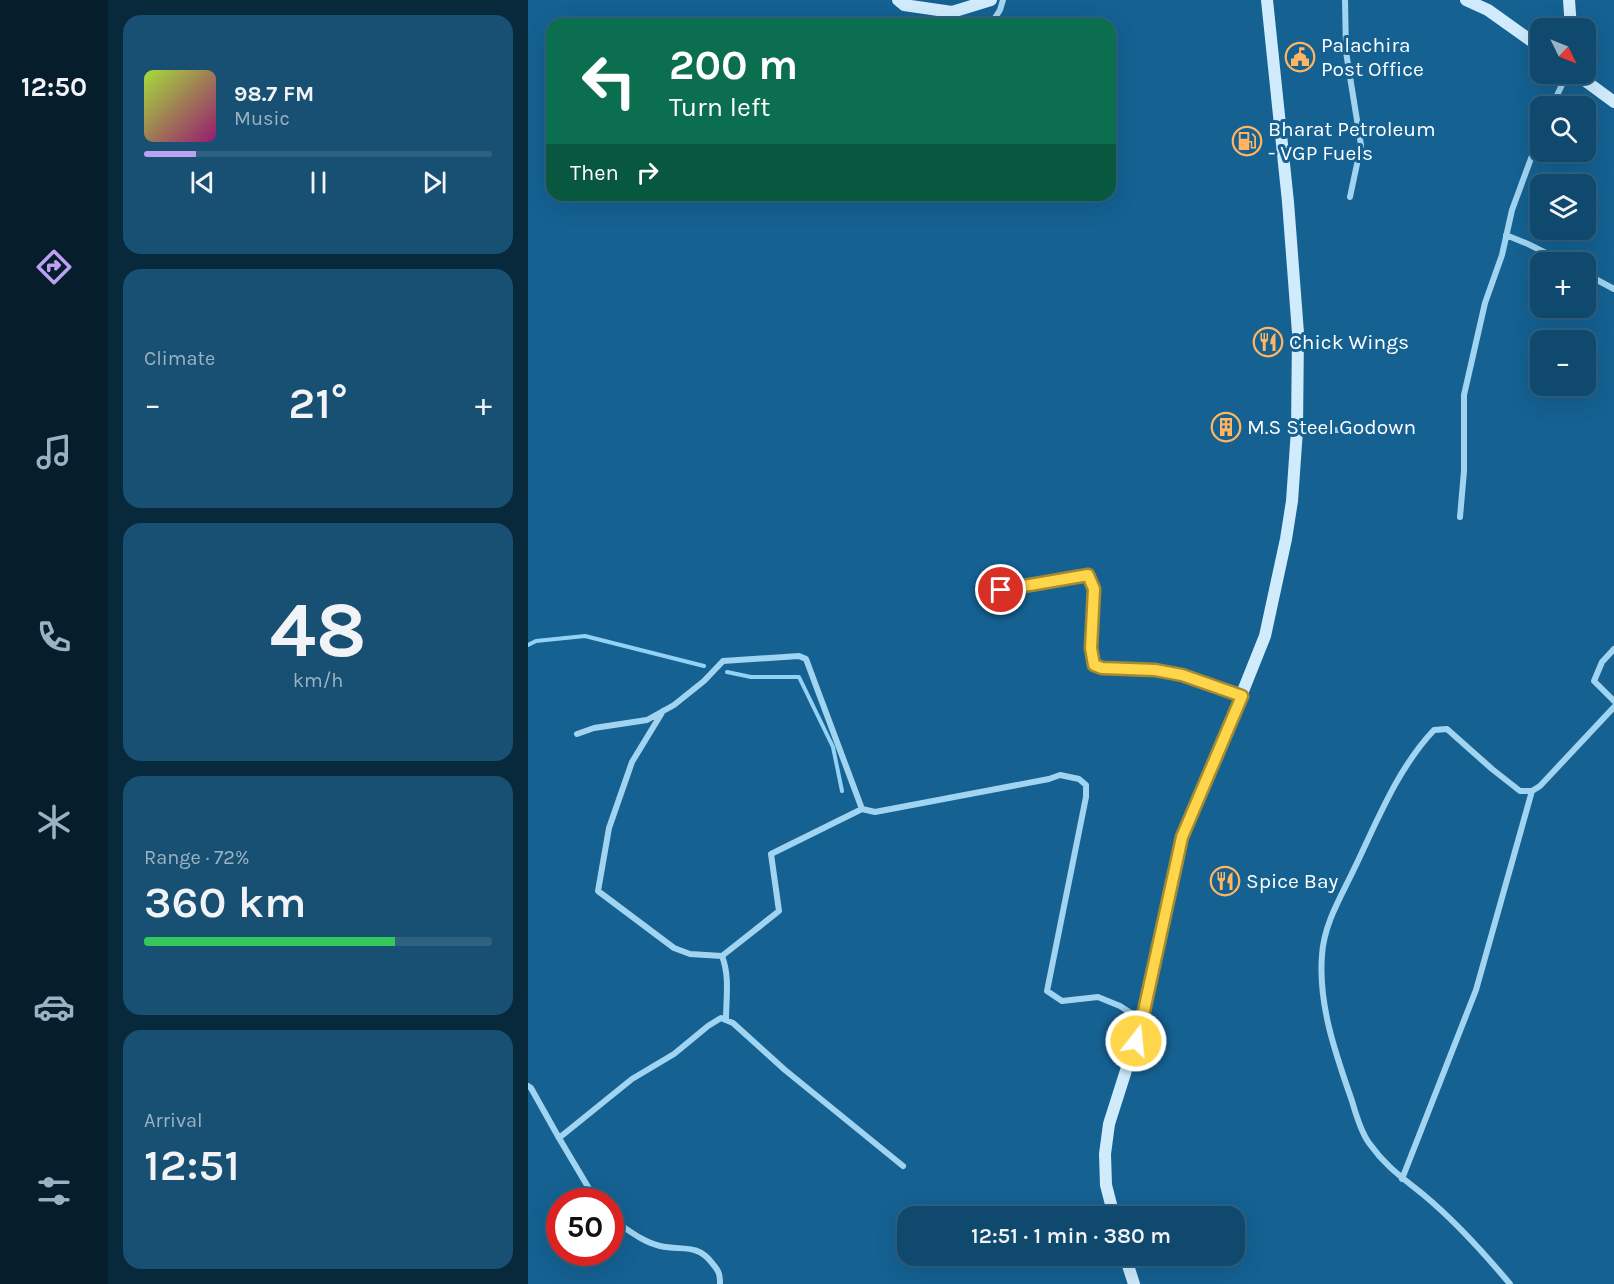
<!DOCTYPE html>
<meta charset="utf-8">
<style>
body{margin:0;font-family:Karla,sans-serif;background:#185073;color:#f1f3f6;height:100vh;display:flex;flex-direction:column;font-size:22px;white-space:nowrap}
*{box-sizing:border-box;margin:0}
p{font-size:20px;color:#9bb2c2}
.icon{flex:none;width:33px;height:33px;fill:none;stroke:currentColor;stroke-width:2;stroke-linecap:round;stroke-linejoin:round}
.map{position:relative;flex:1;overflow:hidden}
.drawer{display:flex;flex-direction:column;gap:15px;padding:15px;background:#08283c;width:420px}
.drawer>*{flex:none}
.hud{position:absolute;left:18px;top:18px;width:570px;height:183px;border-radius:18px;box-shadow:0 6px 24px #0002,0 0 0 2px #2f6181;background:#0b6e4f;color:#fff;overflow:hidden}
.needle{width:39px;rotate:133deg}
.buttons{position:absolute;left:1002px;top:18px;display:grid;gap:12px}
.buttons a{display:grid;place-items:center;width:66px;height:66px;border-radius:12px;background:#0f496e;box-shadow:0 6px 24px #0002,0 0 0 2px #2f6181;font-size:30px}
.speed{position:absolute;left:18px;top:1188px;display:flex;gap:12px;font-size:30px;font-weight:700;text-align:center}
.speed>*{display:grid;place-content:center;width:78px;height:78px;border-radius:50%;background:#0f496e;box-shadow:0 6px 24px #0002,0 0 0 2px #2f6181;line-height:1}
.speed .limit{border:9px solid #d22;background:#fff;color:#111}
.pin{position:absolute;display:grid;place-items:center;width:51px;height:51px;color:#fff;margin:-26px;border:3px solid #fff;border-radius:50%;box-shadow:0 2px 6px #0007}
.me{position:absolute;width:66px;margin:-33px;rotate:16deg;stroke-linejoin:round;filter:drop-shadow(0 0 4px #0008)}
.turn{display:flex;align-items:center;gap:21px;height:126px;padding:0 24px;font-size:27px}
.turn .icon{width:78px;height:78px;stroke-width:2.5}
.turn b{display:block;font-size:42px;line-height:51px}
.then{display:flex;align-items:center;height:57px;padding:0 24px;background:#0003;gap:12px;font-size:22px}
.big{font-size:45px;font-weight:600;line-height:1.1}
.drawer .tile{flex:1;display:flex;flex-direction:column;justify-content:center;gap:9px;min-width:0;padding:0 21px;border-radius:18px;background:#185073}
.drawer .dial{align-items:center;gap:0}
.dial b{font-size:78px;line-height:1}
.song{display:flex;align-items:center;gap:18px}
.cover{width:72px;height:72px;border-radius:9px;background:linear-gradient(135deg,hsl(80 70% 55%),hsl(320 70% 35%))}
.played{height:6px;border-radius:3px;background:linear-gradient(90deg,#bca0f2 15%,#2f6181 15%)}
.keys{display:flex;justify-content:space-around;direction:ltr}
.heat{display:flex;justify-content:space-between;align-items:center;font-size:33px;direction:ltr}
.charge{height:9px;border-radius:4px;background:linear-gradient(90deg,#34c759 72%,#2f6181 0)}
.trip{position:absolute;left:369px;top:1206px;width:348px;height:60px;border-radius:18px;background:#0f496e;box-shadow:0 6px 24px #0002,0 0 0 2px #2f6181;font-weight:600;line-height:60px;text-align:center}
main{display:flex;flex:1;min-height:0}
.tabs{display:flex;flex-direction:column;width:108px;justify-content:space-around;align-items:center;background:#061d2c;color:#9bb2c2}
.tabs .icon{width:42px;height:42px}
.tabs .current{color:#bca0f2}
.tabs b{font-size:27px;color:#f1f3f6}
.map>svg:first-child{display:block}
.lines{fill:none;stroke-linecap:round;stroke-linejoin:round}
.stream{stroke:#93d2f5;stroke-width:4}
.street{stroke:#a1d4f1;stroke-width:6}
.secondary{stroke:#cfebfc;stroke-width:12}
.route-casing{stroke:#a68a30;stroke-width:15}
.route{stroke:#ffd54a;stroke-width:10}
.labels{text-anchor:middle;stroke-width:6;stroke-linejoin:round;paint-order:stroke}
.poi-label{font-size:21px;fill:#fff;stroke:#146192;text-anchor:start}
</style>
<main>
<nav class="tabs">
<b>12:50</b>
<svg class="icon current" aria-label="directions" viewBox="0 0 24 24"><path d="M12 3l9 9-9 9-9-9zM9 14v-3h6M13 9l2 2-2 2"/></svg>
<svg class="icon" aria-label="music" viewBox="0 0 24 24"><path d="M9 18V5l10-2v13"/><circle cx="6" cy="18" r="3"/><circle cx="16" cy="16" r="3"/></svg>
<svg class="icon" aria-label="phone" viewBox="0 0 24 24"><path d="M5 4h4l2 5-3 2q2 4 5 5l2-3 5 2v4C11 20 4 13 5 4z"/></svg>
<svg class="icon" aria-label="climate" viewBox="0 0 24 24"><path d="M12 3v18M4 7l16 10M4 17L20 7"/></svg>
<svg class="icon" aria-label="car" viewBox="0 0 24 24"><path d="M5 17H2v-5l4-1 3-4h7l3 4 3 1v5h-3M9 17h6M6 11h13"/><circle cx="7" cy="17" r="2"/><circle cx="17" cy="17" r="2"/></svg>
<svg class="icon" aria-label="filters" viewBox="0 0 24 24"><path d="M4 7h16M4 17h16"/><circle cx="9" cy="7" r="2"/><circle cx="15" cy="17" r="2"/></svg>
</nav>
<section class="drawer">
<div class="tile">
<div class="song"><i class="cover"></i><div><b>98.7 FM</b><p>Music</p></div></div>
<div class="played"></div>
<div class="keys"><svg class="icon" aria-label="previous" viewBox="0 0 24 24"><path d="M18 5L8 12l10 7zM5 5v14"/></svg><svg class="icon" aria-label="pause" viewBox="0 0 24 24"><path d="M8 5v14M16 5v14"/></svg><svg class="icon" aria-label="next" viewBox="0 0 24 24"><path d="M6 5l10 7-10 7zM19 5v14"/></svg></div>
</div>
<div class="tile"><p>Climate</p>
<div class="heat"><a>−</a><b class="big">21°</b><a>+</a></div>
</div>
<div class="tile dial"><b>48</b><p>km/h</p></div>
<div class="tile"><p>Range · 72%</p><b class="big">360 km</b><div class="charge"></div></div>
<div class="tile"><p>Arrival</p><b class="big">12:51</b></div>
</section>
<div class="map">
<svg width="1086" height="1284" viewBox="0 0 1086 1284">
<rect width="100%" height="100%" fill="#146192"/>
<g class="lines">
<path class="stream" d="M0 645 8 641 57 636 176 666
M199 672 223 677H271L305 747 314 791"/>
<path class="street" d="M817 0 818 52 833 145 822 197
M463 24 472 10 475 0
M1024 106 1039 74
M978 235 1000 244 1036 262
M1058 274 1086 289
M769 430H841
M932 517 936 471V395L957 303 974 255 984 210 1012 134
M451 594 560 575 566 589 563 647 566 665 574 668 627 670 654 675 714 696
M1086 649 1074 662 1066 681 1086 701
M135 711 104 762 81 828 70 891 146 948 162 954 194 956C202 977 198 998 198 1020
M49 734 66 728 119 720 146 705 176 681 195 661 271 656 278 659 334 809 347 812 521 779 532 775 551 779 558 785V797L519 991 534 1001 570 997 592 1006 614 1020
M194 956 251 911 243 854 334 809
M0 1086 3 1088 31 1138 69 1202
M31 1138 104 1079 146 1054 180 1026 193 1018 205 1023 257 1070 375 1166
M874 1179 948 990 1004 791
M82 1218C98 1228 114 1242 132 1246 154 1251 169 1243 184 1263 191 1271 192 1274 192 1284
M982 1284C956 1253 928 1222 897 1196 875 1178 858 1167 841 1143 833 1132 828 1115 824 1101 808 1055 790 1005 794 955 796 923 814 895 827 867 850 819 870 768 906 730L919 729 964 769 992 791H1004L1012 786 1086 707"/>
<path class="secondary" d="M370 0 376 5 424 12 463 0
M938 0 960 10 1012 47
M1041 0 1043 28
M1048 74 1086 102
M586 1216 578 1185 577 1154 581 1124 614 1020 654 837 693 746 737 636 758 539 764 501 769 430 770 333 760 202 739 0
M597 1256 606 1284"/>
</g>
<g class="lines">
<g class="route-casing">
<path id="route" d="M473 590 560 575 566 589 563 648 566 665 574 668 627 670 654 675 714 696 654 837 614 1020 608 1041"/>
</g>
<use href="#route" class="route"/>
</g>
<defs>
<g id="civic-ring" transform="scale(1.5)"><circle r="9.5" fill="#146192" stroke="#ffb561" stroke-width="1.5"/><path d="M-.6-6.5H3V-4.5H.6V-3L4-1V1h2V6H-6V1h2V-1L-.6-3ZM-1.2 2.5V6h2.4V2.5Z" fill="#ffb561"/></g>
<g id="fuel-ring" transform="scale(1.5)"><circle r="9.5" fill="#146192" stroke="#ffb561" stroke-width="1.5"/><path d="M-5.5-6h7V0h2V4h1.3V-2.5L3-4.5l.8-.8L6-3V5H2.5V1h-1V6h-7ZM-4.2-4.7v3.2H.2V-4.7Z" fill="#ffb561"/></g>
<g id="restaurant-ring" transform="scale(1.5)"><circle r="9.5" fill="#146192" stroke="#ffb561" stroke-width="1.5"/><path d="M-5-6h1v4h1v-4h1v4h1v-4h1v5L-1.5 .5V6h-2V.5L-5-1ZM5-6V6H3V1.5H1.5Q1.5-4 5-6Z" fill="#ffb561"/></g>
<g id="building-ring" transform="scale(1.5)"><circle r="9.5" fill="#146192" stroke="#ffb561" stroke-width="1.5"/><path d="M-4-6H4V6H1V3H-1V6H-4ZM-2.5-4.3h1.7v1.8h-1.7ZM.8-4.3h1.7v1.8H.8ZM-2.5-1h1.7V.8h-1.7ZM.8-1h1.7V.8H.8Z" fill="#ffb561"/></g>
</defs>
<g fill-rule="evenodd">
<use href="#civic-ring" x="772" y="57"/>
<use href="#fuel-ring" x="719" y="141"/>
<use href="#restaurant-ring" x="740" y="342"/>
<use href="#building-ring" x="698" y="427"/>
<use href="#restaurant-ring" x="697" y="881"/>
</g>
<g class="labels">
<g class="poi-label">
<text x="793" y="52">Palachira<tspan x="793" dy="24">Post Office</tspan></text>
<text x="740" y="136">Bharat Petroleum<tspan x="740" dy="24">- VGP Fuels</tspan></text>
<text x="761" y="349">Chick Wings</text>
<text x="719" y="434">M.S Steel Godown</text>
<text x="718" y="888">Spice Bay</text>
</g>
</g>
</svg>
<div class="buttons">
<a><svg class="needle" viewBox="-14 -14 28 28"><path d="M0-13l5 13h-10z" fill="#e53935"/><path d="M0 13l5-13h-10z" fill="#9bb2c2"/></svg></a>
<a><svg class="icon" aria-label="search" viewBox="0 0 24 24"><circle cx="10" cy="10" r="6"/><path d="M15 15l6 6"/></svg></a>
<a><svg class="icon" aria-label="layers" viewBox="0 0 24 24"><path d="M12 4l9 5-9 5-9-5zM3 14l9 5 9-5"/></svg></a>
<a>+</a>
<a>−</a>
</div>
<div class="speed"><div class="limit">50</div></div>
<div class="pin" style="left:473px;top:590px;background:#d93025"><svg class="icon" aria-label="arrive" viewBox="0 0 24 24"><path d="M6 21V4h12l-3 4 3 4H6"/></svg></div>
<svg class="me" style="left:608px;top:1041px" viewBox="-20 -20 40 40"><circle r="17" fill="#ffd54a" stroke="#fff" stroke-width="3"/><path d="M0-11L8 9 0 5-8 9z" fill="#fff"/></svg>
<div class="trip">12:51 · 1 min · 380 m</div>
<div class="hud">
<div class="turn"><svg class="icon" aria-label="left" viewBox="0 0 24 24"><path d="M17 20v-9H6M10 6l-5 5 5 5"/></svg><div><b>200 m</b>Turn left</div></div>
<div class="then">Then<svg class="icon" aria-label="right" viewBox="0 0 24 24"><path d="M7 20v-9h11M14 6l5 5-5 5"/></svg></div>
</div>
</div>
</main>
